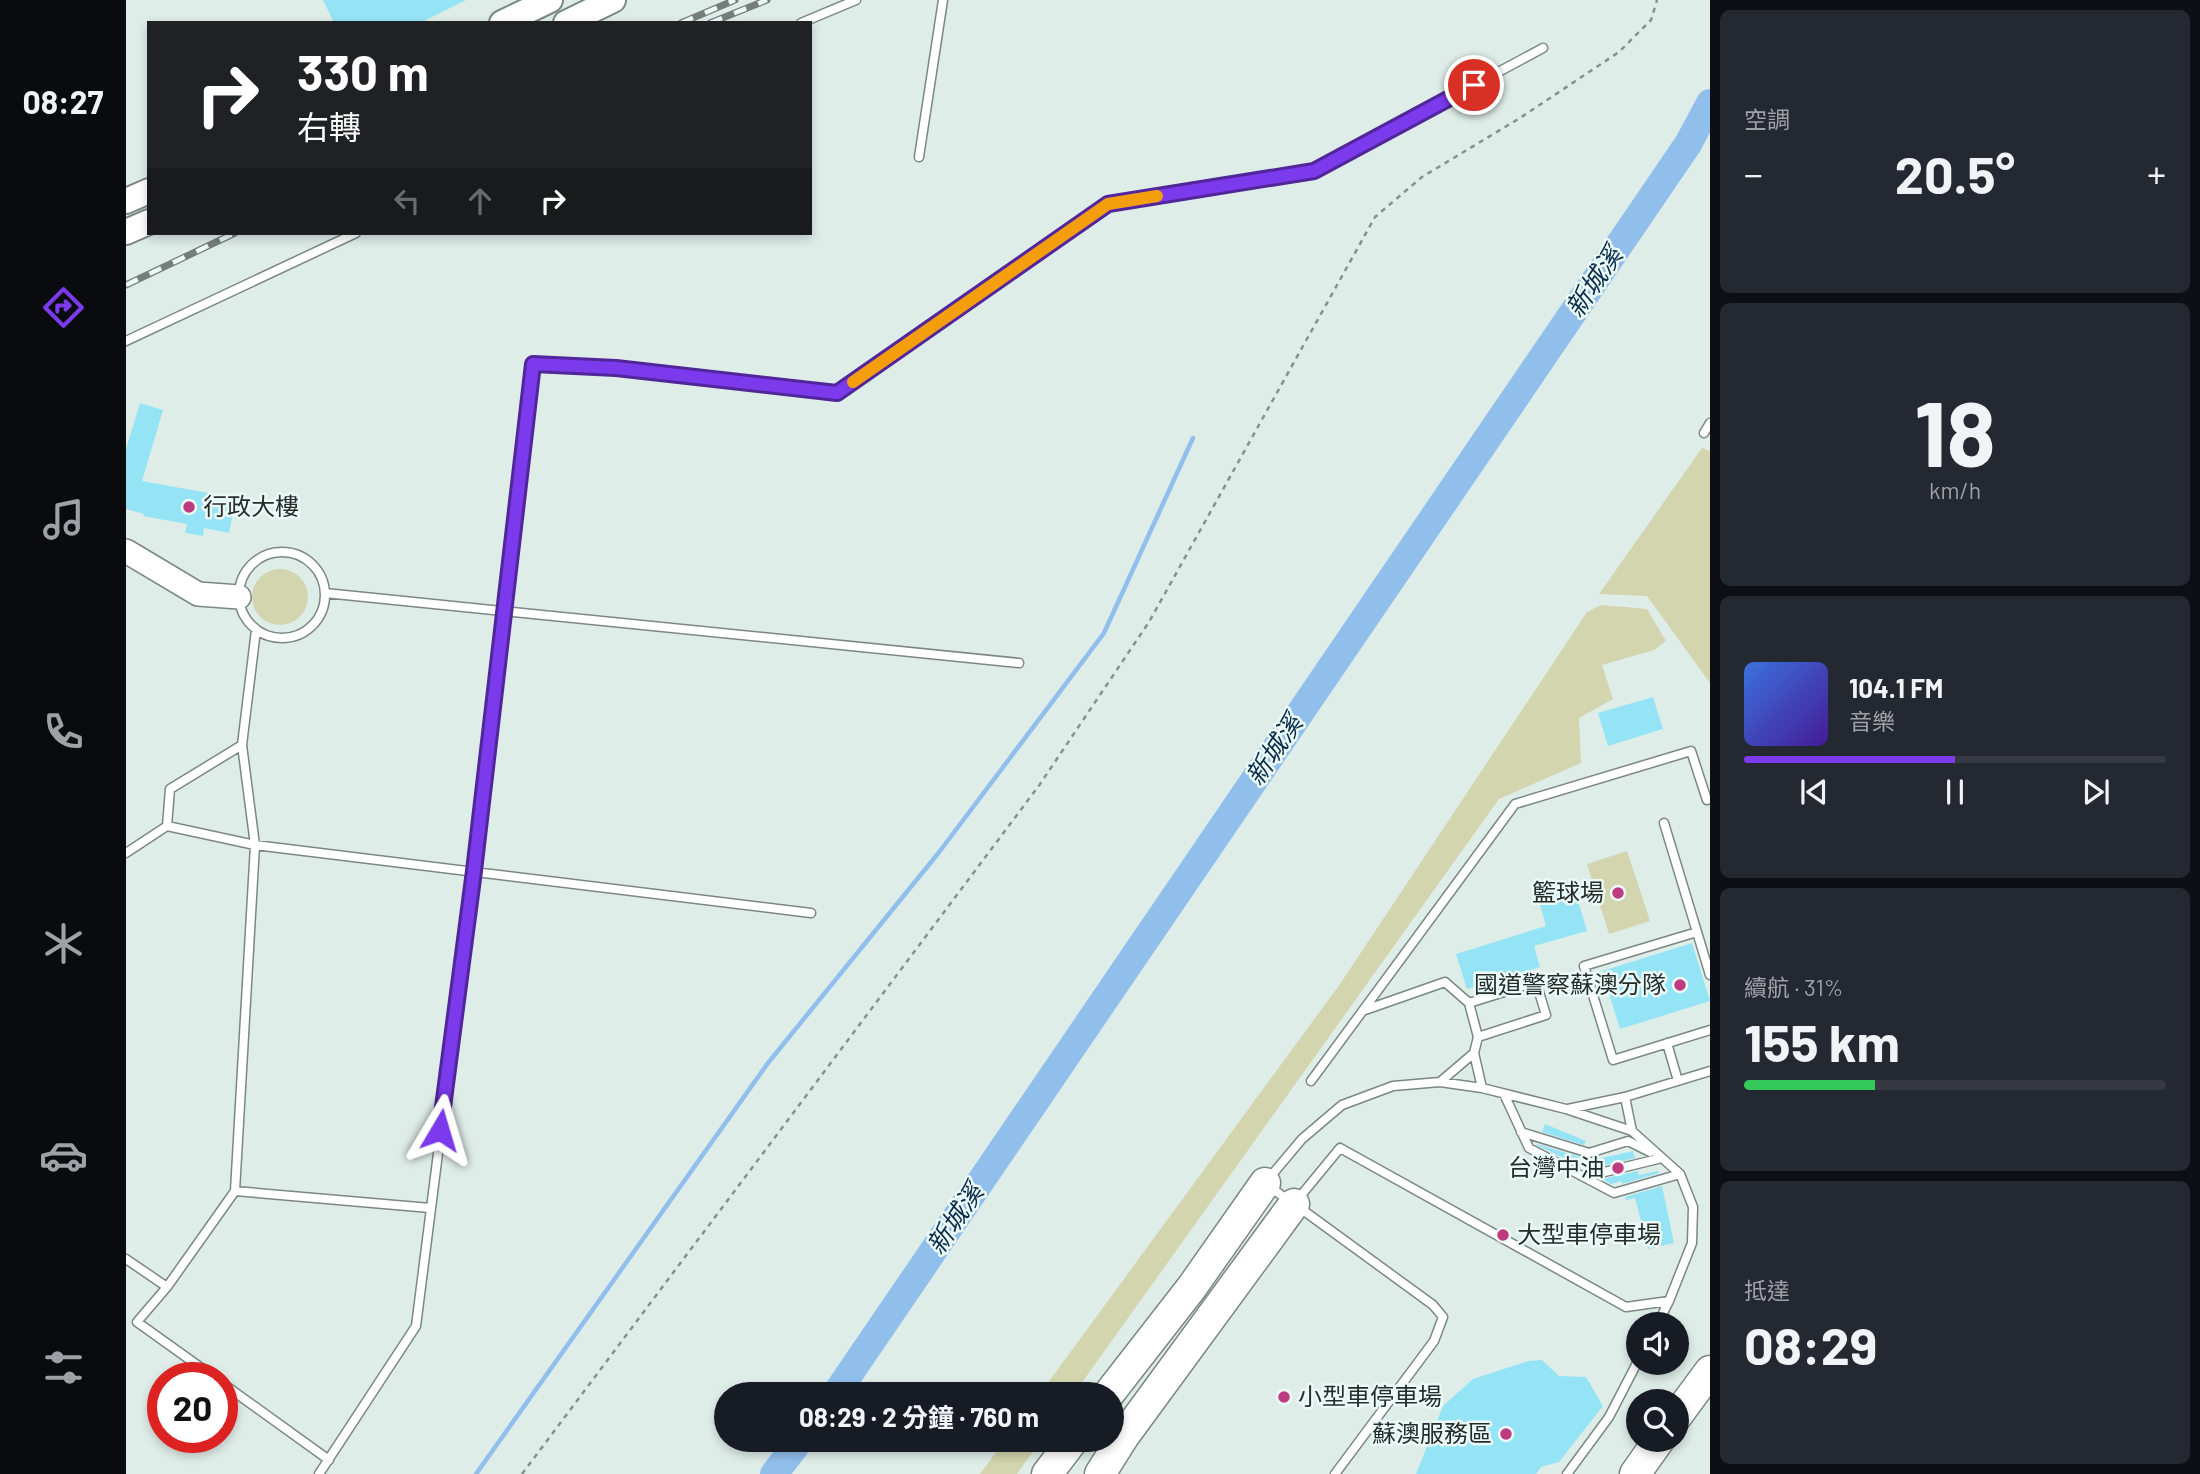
<!DOCTYPE html>
<html lang="zh-TW">
<meta charset="utf-8">
<style>
body{margin:0;font-family:Barlow,"Noto Sans TC",sans-serif;background:#242831;color:#f1f3f6;height:100vh;display:flex;flex-direction:column;font-size:26px;white-space:nowrap}
*{box-sizing:border-box;margin:0}
p{font-size:23px;color:#9ea1a6}
.icon{flex:none;width:38px;height:38px;fill:none;stroke:currentColor;stroke-width:2;stroke-linecap:round;stroke-linejoin:round}
.map{position:relative;flex:1;overflow:hidden}
.details{display:flex;flex-direction:column;gap:10px;padding:10px;background:#0d0f14;width:490px}
.details>*{flex:none}
.top-card{position:absolute;left:21px;top:21px;width:665px;height:214px;border-radius:0px;box-shadow:0 4px 10px #0003;background:#202124;color:#fff;overflow:hidden}
.fabs{position:absolute;left:1500px;top:1312px;display:grid;gap:14px}
.fabs a{display:grid;place-items:center;width:63px;height:63px;border-radius:50%;background:#171b24;box-shadow:0 4px 10px #0003;font-size:35px}
.speed{position:absolute;left:21px;top:1362px;display:flex;gap:14px;font-size:35px;font-weight:700;text-align:center}
.speed>*{display:grid;place-content:center;width:91px;height:91px;border-radius:50%;background:#171b24;box-shadow:0 4px 10px #0003;line-height:1}
.speed .limit{border:10px solid #d22;background:#fff;color:#111}
.pin{position:absolute;display:grid;place-items:center;width:60px;height:60px;color:#fff;margin:-30px;border:4px solid #fff;border-radius:50%;box-shadow:0 2px 7px #0007}
.me{position:absolute;width:77px;margin:-38px;rotate:7deg;stroke-linejoin:round;filter:drop-shadow(0 0 5px #0008)}
.turn{display:flex;align-items:center;gap:24px;height:147px;padding:0 35px;font-size:32px}
.turn .icon{width:91px;height:91px;stroke-width:2.5}
.turn b{display:block;font-size:49px;line-height:60px}
.lanes{display:flex;align-items:center;height:66px;padding:0 35px;background:#0003;justify-content:center;gap:35px;direction:ltr}
.lanes .off{opacity:.35}
.big{font-size:52px;font-weight:700;line-height:1.1}
.details .tile{flex:1;display:flex;flex-direction:column;justify-content:center;gap:10px;min-width:0;padding:0 24px;border-radius:10px;background:#242831}
.details .dial{align-items:center;gap:0}
.dial b{font-size:91px;line-height:1}
.song{display:flex;align-items:center;gap:21px}
.cover{width:84px;height:84px;border-radius:10px;background:linear-gradient(135deg,hsl(220 70% 55%),hsl(260 70% 35%))}
.played{height:7px;border-radius:4px;background:linear-gradient(90deg,#7c3aed 50%,#363941 50%)}
.keys{display:flex;justify-content:space-around;direction:ltr}
.heat{display:flex;justify-content:space-between;align-items:center;font-size:38px;direction:ltr}
.charge{height:10px;border-radius:5px;background:linear-gradient(90deg,#34c759 31%,#363941 0)}
.trip{position:absolute;left:588px;top:1382px;width:410px;height:70px;border-radius:35px;background:#171b24;box-shadow:0 4px 10px #0003;font-weight:700;line-height:70px;text-align:center}
main{display:flex;flex:1;min-height:0}
.dock{display:flex;flex-direction:column;width:126px;justify-content:space-around;align-items:center;background:#090b0e;color:#9ea1a6}
.dock .icon{width:49px;height:49px}
.dock .on{color:#7c3aed}
.dock b{font-size:32px;color:#f1f3f6}
.map>svg:first-child{display:block}
.green{fill:#d3d5ae}
.lines{fill:none;stroke-linecap:round;stroke-linejoin:round}
.stream{stroke:#91bfec;stroke-width:4.5}
.river{stroke:#91bfec;stroke-width:28}
.building{fill:#95e4f6}
.lane-casing{stroke:#7b8784;stroke-width:11}
.secondary-casing{stroke:#7b8784;stroke-width:26}
.primary-casing{stroke:#7b8784;stroke-width:28}
.highway-casing{stroke:#7b8784;stroke-width:33}
.path{stroke:#86918e;stroke-width:2.5;stroke-dasharray:5 5;stroke-linecap:butt}
.lane{stroke:#fff;stroke-width:8}
.secondary{stroke:#fff;stroke-width:23}
.primary{stroke:#fff;stroke-width:24}
.highway{stroke:#fff;stroke-width:30}
.rail-casing{stroke:#757e7b;stroke-width:7}
.rail{stroke:#ecfaf7;stroke-width:4.5;stroke-dasharray:13;stroke-linecap:butt}
.route-casing{stroke:#51269a;stroke-width:18}
.route{stroke:#7c3aed;stroke-width:12}
.slow{stroke:#f59e0b;stroke-width:12}
.poi-dot{fill:#bf3b80;stroke:#ecfaf7;stroke-width:2.5}
.labels{text-anchor:middle;stroke-width:5;stroke-linejoin:round;paint-order:stroke}
.poi-label{font-size:24px;fill:#262c2a;stroke:#ecfaf7;text-anchor:end}
.water-label{font-size:26px;font-style:italic;fill:#0b2d4b;stroke:#ecfaf7}
</style>
<main>
<nav class="dock">
<b>08:27</b>
<svg class="icon on" aria-label="directions" viewBox="0 0 24 24"><path d="M12 3l9 9-9 9-9-9zM9 14v-3h6M13 9l2 2-2 2"/></svg>
<svg class="icon" aria-label="music" viewBox="0 0 24 24"><path d="M9 18V5l10-2v13"/><circle cx="6" cy="18" r="3"/><circle cx="16" cy="16" r="3"/></svg>
<svg class="icon" aria-label="phone" viewBox="0 0 24 24"><path d="M5 4h4l2 5-3 2q2 4 5 5l2-3 5 2v4C11 20 4 13 5 4z"/></svg>
<svg class="icon" aria-label="climate" viewBox="0 0 24 24"><path d="M12 3v18M4 7l16 10M4 17L20 7"/></svg>
<svg class="icon" aria-label="car" viewBox="0 0 24 24"><path d="M5 17H2v-5l4-1 3-4h7l3 4 3 1v5h-3M9 17h6M6 11h13"/><circle cx="7" cy="17" r="2"/><circle cx="17" cy="17" r="2"/></svg>
<svg class="icon" aria-label="filters" viewBox="0 0 24 24"><path d="M4 7h16M4 17h16"/><circle cx="9" cy="7" r="2"/><circle cx="15" cy="17" r="2"/></svg>
</nav>
<div class="map">
<svg width="1584" height="1474" viewBox="0 0 1584 1474">
<rect width="100%" height="100%" fill="#dfede9"/>
<path class="green" d="M1576 448 1584 451V683L1521 596 1473 594Z
M126 597a28 28 0 1 1 56 0a28 28 0 1 1-56 0Z
M1475 605 1521 609 1540 641 1528 650 1476 665 1487 699 1453 718 1455 763 1373 799 947 1395H913L1214 984 1461 612Z
M1501 851 1524 921 1483 934 1461 864Z
M879 1440H915L891 1474H854Z"/>
<g class="lines">
<path class="stream" d="M350 1474 642 1063 814 851 978 633 1067 438"/>
<path class="river" d="M709 1395 1562 144 1584 103
M648 1474 674 1440"/>
</g>
<path class="building" d="M197 0H340L294 23H208Z
M14 403 37 410 16 481 110 498 103 533 78 528 77 536 59 533 61 524 17 516 18 514 0 509V449Z
M1527 697 1537 729 1482 746 1472 713Z
M1446 880 1461 931 1408 946 1414 967 1341 989 1330 954 1420 926 1410 891Z
M1566 943 1584 1001 1494 1029 1476 971Z
M1419 1124 1460 1141 1458 1145 1416 1132Z
M1411 1144 1454 1157 1451 1165 1411 1145Z
M1507 1151 1509 1158 1472 1167 1471 1159Z
M1512 1171 1513 1175 1532 1171 1533 1173 1496 1184V1181L1485 1184 1476 1179Z
M1536 1186 1548 1243 1522 1249 1509 1198 1500 1200 1499 1197Z
M1416 1360 1433 1376 1460 1377 1477 1406 1433 1462 1415 1467 1410 1474H1290L1317 1406 1347 1379 1402 1361Z"/>
<g class="lines">
<g class="lane-casing">
<path id="lane" d="M675 23 730 0
M793 157 817 0
M0 341 230 233
M1578 433 1584 423
M113 595a43 43 0 1 1 86 0a43 43 0 1 1-86 0Z
M199 593 893 663
M130 630 116 745 129 845 109 1191 304 1208
M1538 823 1584 975
M41 826 129 845 685 913
M0 853 41 826 44 789 116 745
M1571 932 1458 966 1487 1060 1584 1030
M1343 1003 1410 982 1420 1015 1352 1037
M1239 1010 1319 982 1343 1003 1352 1037 1348 1053 1356 1088
M1541 1043 1552 1081
M1185 1081 1389 804 1565 751 1581 800
M1314 1082 1348 1053
M1378 1094 1403 1148 1488 1193 1554 1174
M1499 1097 1506 1131
M1442 1109 1499 1097 1584 1071
M1395 1132 1463 1153 1502 1141 1524 1152
M1458 1177 1536 1158
M1172 1199 1214 1148 1500 1307 1543 1301
M1163 1201 1139 1183 1176 1139 1216 1105 1267 1086 1314 1082 1356 1088 1440 1109 1506 1131 1554 1174 1567 1207 1566 1243 1543 1301 1531 1325
M1174 1208 1307 1305 1317 1317 1308 1341 1209 1474
M0 1259 41 1287 109 1191
M41 1287 11 1322 88 1377
M96 1383 203 1460
M193 1474 290 1326 348 871 407 364 490 368 711 393 982 204 1188 171 1417 48
M1441 1474 1483 1417 1512 1361"/>
</g>
<g class="secondary-casing">
<path id="secondary" d="M0 551 72 594 113 597"/>
</g>
<g class="primary-casing">
<path id="primary" d="M376 23 424 0
M440 23 487 0
M0 201 23 191
M0 232 23 222"/>
</g>
<g class="highway-casing">
<path id="highway" d="M982 1395 1066 1287 1139 1183
M1550 1417 1584 1371
M921 1474 947 1440
M974 1474 998 1436 1168 1204
M1509 1474 1533 1440"/>
</g>
<path class="path" d="M396 1474 912 787 1023 622 1249 217 1296 177 1394 118 1493 52 1525 20 1531 0"/>
<use href="#lane" class="lane"/>
<use href="#secondary" class="secondary"/>
<use href="#primary" class="primary"/>
<use href="#highway" class="highway"/>
<g class="rail-casing">
<path id="rail" d="M555 23 609 0
M584 23 641 0
M0 285 109 233"/>
</g>
<use href="#rail" class="rail"/>
</g>
<g class="lines">
<g class="route-casing">
<path id="route" d="M314 1130 348 871 407 364 490 368 711 393 982 204 1188 171 1348 85"/>
</g>
<use href="#route" class="route"/>
<path class="slow" d="M727 382 982 204 1031 196"/>
</g>
<g class="poi-dot">
<circle cx="63" cy="507" r="7"/>
<circle cx="1492" cy="893" r="7"/>
<circle cx="1554" cy="985" r="7"/>
<circle cx="1492" cy="1168" r="7"/>
<circle cx="1377" cy="1235" r="7"/>
<circle cx="1158" cy="1397" r="7"/>
<circle cx="1380" cy="1434" r="7"/>
</g>
<g class="labels">
<g class="poi-label">
<text x="77" y="515" text-anchor="start">行政大樓</text>
<text x="1478" y="901">籃球場</text>
<text x="1540" y="993">國道警察蘇澳分隊</text>
<text x="1478" y="1176">台灣中油</text>
<text x="1391" y="1243" text-anchor="start">大型車停車場</text>
<text x="1172" y="1405" text-anchor="start">小型車停車場</text>
<text x="1366" y="1442">蘇澳服務區</text>
</g>
<g class="water-label">
<text transform="translate(1468 282) rotate(-56)" y="9">新城溪</text>
<text transform="translate(1148 750) rotate(-56)" y="9">新城溪</text>
<text transform="translate(829 1219) rotate(-56)" y="9">新城溪</text>
</g>
</g>
</svg>
<div class="fabs">
<a><svg class="icon" aria-label="sound" viewBox="0 0 24 24"><path d="M4 9h4l5-4v14l-5-4H4zM17 9q2 3 0 6"/></svg></a>
<a><svg class="icon" aria-label="search" viewBox="0 0 24 24"><circle cx="10" cy="10" r="6"/><path d="M15 15l6 6"/></svg></a>
</div>
<div class="speed"><div class="limit">20</div></div>
<div class="pin" style="left:1348px;top:85px;background:#d93025"><svg class="icon" aria-label="arrive" viewBox="0 0 24 24"><path d="M6 21V4h12l-3 4 3 4H6"/></svg></div>
<svg class="me" style="left:314px;top:1130px" viewBox="-20 -20 40 40"><path d="M0-17L14 15 0 8-14 15z" fill="#7c3aed" stroke="#fff" stroke-width="4"/></svg>
<div class="trip">08:29 · 2 分鐘 · 760 m</div>
<div class="top-card">
<div class="turn"><svg class="icon" aria-label="right" viewBox="0 0 24 24"><path d="M7 20v-9h11M14 6l5 5-5 5"/></svg><div><b>330 m</b>右轉</div></div>
<div class="lanes"><svg class="icon off" aria-label="left" viewBox="0 0 24 24"><path d="M17 20v-9H6M10 6l-5 5 5 5"/></svg><svg class="icon off" aria-label="ahead" viewBox="0 0 24 24"><path d="M12 20V5M6 11l6-6 6 6"/></svg><svg class="icon" aria-label="right" viewBox="0 0 24 24"><path d="M7 20v-9h11M14 6l5 5-5 5"/></svg></div>
</div>
</div>
<section class="details">
<div class="tile"><p>空調</p>
<div class="heat"><a>−</a><b class="big">20.5°</b><a>+</a></div>
</div>
<div class="tile dial"><b>18</b><p>km/h</p></div>
<div class="tile">
<div class="song"><i class="cover"></i><div><b>104.1 FM</b><p>音樂</p></div></div>
<div class="played"></div>
<div class="keys"><svg class="icon" aria-label="previous" viewBox="0 0 24 24"><path d="M18 5L8 12l10 7zM5 5v14"/></svg><svg class="icon" aria-label="pause" viewBox="0 0 24 24"><path d="M8 5v14M16 5v14"/></svg><svg class="icon" aria-label="next" viewBox="0 0 24 24"><path d="M6 5l10 7-10 7zM19 5v14"/></svg></div>
</div>
<div class="tile"><p>續航 · 31%</p><b class="big">155 km</b><div class="charge"></div></div>
<div class="tile"><p>抵達</p><b class="big">08:29</b></div>
</section>
</main>
